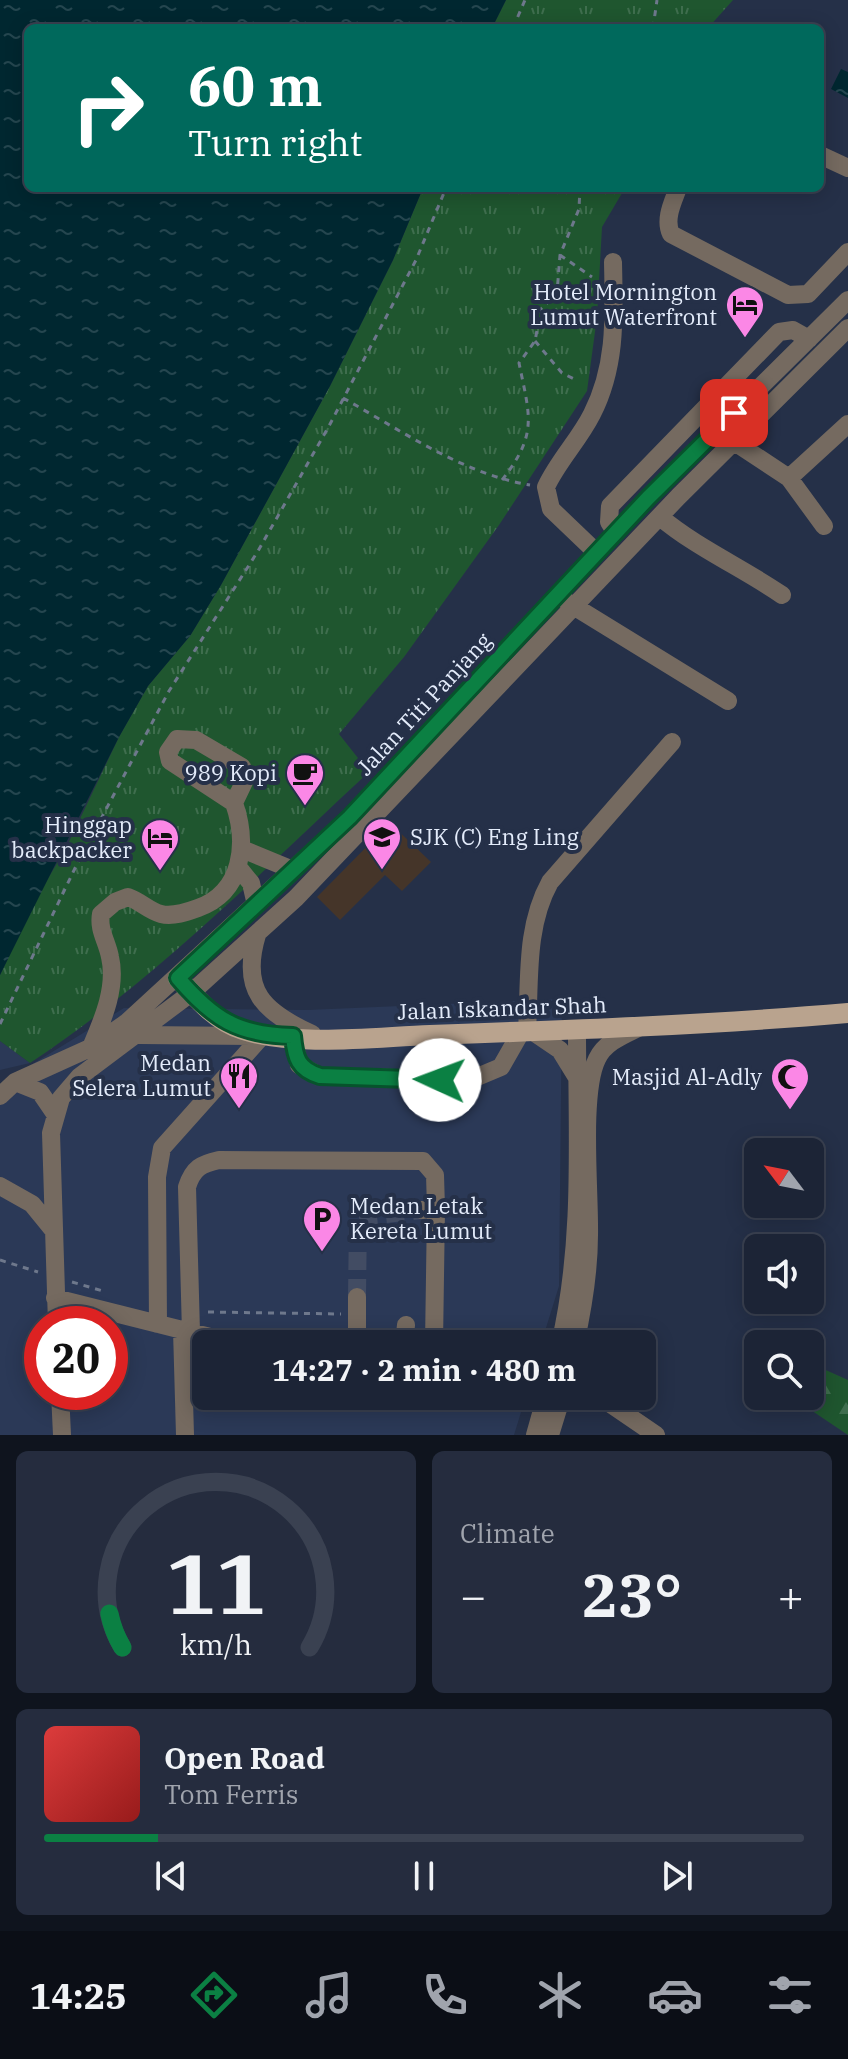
<!DOCTYPE html>
<meta charset="utf-8">
<style>
body{margin:0;font-family:"IBM Plex Serif",serif;background:#252c3e;color:#f1f3f6;height:100vh;display:flex;flex-direction:column;font-size:30px;white-space:nowrap}
*{box-sizing:border-box;margin:0}
p{font-size:26px;color:#a0a4ad}
.icon{flex:none;width:44px;height:44px;fill:none;stroke:currentColor;stroke-width:2;stroke-linecap:round;stroke-linejoin:round}
.map{position:relative;height:1435px;overflow:hidden}
.details{display:flex;flex-direction:column;gap:16px;padding:16px;background:#0f141e;flex:1}
.details>*{flex:none}
.banner{position:absolute;left:24px;top:24px;width:800px;height:168px;border-radius:12px;box-shadow:0 4px 20px #0003,0 0 0 2px #3a4151;background:#00695c;color:#fff;overflow:hidden}
.needle{width:52px;rotate:302deg}
.controls{position:absolute;left:744px;top:1138px;display:grid;gap:16px}
.controls a{display:grid;place-items:center;width:80px;height:80px;border-radius:12px;background:#1c2436;box-shadow:0 4px 20px #0003,0 0 0 2px #3a4151;font-size:40px}
.speed{position:absolute;left:24px;top:1306px;display:flex;gap:16px;font-size:40px;font-weight:700;text-align:center}
.speed>*{display:grid;place-content:center;width:104px;height:104px;border-radius:50%;background:#1c2436;box-shadow:0 4px 20px #0003,0 0 0 2px #3a4151;line-height:1}
.speed .limit{border:12px solid #d22;background:#fff;color:#111}
.pin{position:absolute;display:grid;place-items:center;width:68px;height:68px;color:#fff;margin:-34px;border-radius:16px;box-shadow:0 4px 12px #0006}
.me{position:absolute;width:88px;margin:-44px;rotate:272deg;stroke-linejoin:round;filter:drop-shadow(0 0 6px #0008)}
.turn{display:flex;align-items:center;gap:28px;height:168px;padding:0 32px;font-size:36px}
.turn .icon{width:104px;height:104px;stroke-width:2.5}
.turn b{display:block;font-size:56px;line-height:68px}
.big{font-size:60px;font-weight:800;line-height:1.1}
.details .card{flex:1;display:flex;flex-direction:column;justify-content:center;gap:12px;min-width:0;padding:0 28px;border-radius:12px;background:#252c3e}
.details .dial{align-items:center;gap:0}
.dial svg{height:208px;overflow:visible;fill:none;stroke:#3a4151;stroke-width:7;stroke-linecap:round;text-anchor:middle}
.dial text{fill:#f1f3f6;stroke:none}
.song{display:flex;align-items:center;gap:24px}
.cover{width:96px;height:96px;border-radius:12px;background:linear-gradient(135deg,hsl(0 70% 55%),hsl(0 70% 35%))}
.played{height:8px;border-radius:4px;background:linear-gradient(90deg,#0b8043 15%,#3a4151 15%)}
.keys{display:flex;justify-content:space-around;direction:ltr}
.heat{display:flex;justify-content:space-between;align-items:center;font-size:44px;direction:ltr}
.details .tiles{flex:1;display:grid;gap:16px;grid-template-columns:1fr 1fr}
.card:last-child{grid-column:span 2}
.trip{position:absolute;left:192px;top:1330px;width:464px;height:80px;border-radius:12px;background:#1c2436;box-shadow:0 4px 20px #0003,0 0 0 2px #3a4151;font-weight:800;line-height:80px;text-align:center}
.tabs{display:flex;height:128px;justify-content:space-around;align-items:center;background:#0b0e16;color:#a0a4ad}
.tabs .icon{width:56px;height:56px}
.tabs .on{color:#0b8043}
.tabs b{font-size:36px;color:#f1f3f6}
.map>svg:first-child{display:block}
.built{fill:#2b3957;fill-rule:evenodd}
.education{fill:#453529}
.forest{fill:url(#forest-firs)}
.park{fill:url(#park-tufts)}
.water{fill:url(#water-ripples)}
.lines{fill:none;stroke-linecap:round;stroke-linejoin:round}
.minor-tunnel{stroke:#424c63;stroke-width:18;stroke-dasharray:18 9;stroke-linecap:butt}
.path{stroke:#6e788c;stroke-width:3;stroke-dasharray:6 6;stroke-linecap:butt}
.minor{stroke:#756a60;stroke-width:18}
.major{stroke:#b9a38e;stroke-width:20}
.route-casing{stroke:#07532c;stroke-width:20}
.route{stroke:#0b8043;stroke-width:14}
.labels{text-anchor:middle;stroke-width:8;stroke-linejoin:round;paint-order:stroke}
.poi-label{font-size:22px;fill:#e4ecfb;stroke:#253048;text-anchor:end}
.street-label{font-size:22px;fill:#e4ecfb;stroke:#253048}
</style>
<div class="map">
<svg width="848" height="1435" viewBox="0 0 848 1435">
<defs>
<pattern id="forest-firs" width="22" height="20" patternUnits="userSpaceOnUse" patternTransform="scale(2)"><rect width="22" height="20" fill="#1f562f"/><path d="M5 1l3.5 6h-7zM16 11l3.5 6h-7z" fill="#3f6e4e"/></pattern>
<pattern id="park-tufts" width="24" height="20" patternUnits="userSpaceOnUse" patternTransform="scale(2)"><rect width="24" height="20" fill="#1f562f"/><path d="M3 7l-1-3M5 7V3M7 7l1-3M15 17l-1-3M17 17v-4M19 17l1-3" fill="none" stroke="#3f6e4e"/></pattern>
<pattern id="water-ripples" width="26" height="14" patternUnits="userSpaceOnUse" patternTransform="scale(2)"><rect width="26" height="14" fill="#002730"/><path d="M2 4q2-2 4 0t4 0M15 11q2-2 4 0t4 0" fill="none" stroke="#25464f"/></pattern>
</defs>
<rect width="100%" height="100%" fill="#253048"/>
<path class="built" d="M562 999 559 1286 541 1344H206V1396H526L514 1435H0V1084L124 1008 308 1010ZM42 1324H110V1392H42Z
M0 1041 30 1063 0 1070Z"/>
<path class="education" d="M390 823 431 862 402 891 385 875 340 920 317 897Z"/>
<path class="forest" d="M810 1363 848 1380V1435L790 1396H810Z"/>
<path class="park" d="M506 0H733L708 28H492Z
M423 188H625L602 227 597 317 587 391 499 525 404 657 339 734 369 772C260 873 155 980 30 1063L0 1041V975L36 899 66 848 119 737 148 686 190 636 221 585 330 386 393 260Z"/>
<path class="water" d="M0 0H506L492 28H28V188H423L393 260 330 386 221 585 190 636 148 686 119 737 0 975Z
M841 69 848 72V98L831 89Z"/>
<g class="lines">
<path class="minor-tunnel" d="M357 1297 358 1217 422 1210"/>
<path class="path" d="M513 28 525 0
M653 28 657 0
M560 255 592 277
M535 341 562 373 578 381
M343 398C402 431 463 474 530 485
M502 480C538 434 530 417 519 363L535 341 541 309 557 293 560 255 579 209 580 188
M0 1024 78 862 169 691 258 551 329 426 416 260 446 188
M0 1260 38 1272
M72 1282 103 1291
M208 1312 341 1314
M37 1385 42 1384"/>
<path class="minor" d="M820 155 848 168
M678 188C673 202 664 219 671 234L788 295 808 294 848 252
M733 441 789 478 848 424
M789 478 824 526
M660 517C697 548 741 567 782 595
M616 533 609 522 610 506 779 332 793 330 809 339
M597 553 551 509 546 487C558 461 579 440 592 414 617 365 614 315 613 262
M567 602 728 701
M242 849 293 870
M238 867 251 883 256 905
M257 935C240 991 264 1012 312 1034
M527 1031C530 981 525 927 550 882L672 742
M532 1031 560 1050 576 1076
M139 1035 252 1036
M293 1036 299 1065 320 1076 470 1080 501 1067 521 1032
M92 1045C103 1019 117 987 110 957 107 941 98 930 101 914L115 902 128 897C140 901 149 911 161 914 173 917 187 912 198 908 243 892 248 843 234 803L170 761 168 752 177 739 196 740 242 767 244 782 234 803
M15 1082 40 1092 55 1114
M0 1096 15 1082 90 1048 126 1023 350 817 648 498 848 300
M0 1186 32 1204 54 1231
M357 1297V1344
M55 1298 238 1344
M57 1324 51 1133 61 1098 79 1077 191 993 296 898 679 496 848 328
M158 1324 157 1177 162 1148 262 1036
M182 1330 185 1435
M191 1332 187 1187C193 1168 201 1164 219 1160L423 1161 435 1175 436 1208 422 1210
M357 1341 379 1344
M404 1344 406 1325
M434 1344 436 1208
M560 1344C584 1241 577 1134 577 1029
M575 1344C583 1308 589 1272 589 1235 590 1193 580 1094 597 1059 605 1042 624 1035 640 1027
M60 1392 62 1435
M599 1396 656 1435
M535 1435 546 1396
M550 1435 562 1396"/>
<path class="major" d="M178 978C196 998 216 1022 243 1030 297 1047 374 1037 430 1035 570 1030 709 1025 848 1013"/>
</g>
<g class="lines">
<g class="route-casing">
<path id="route" d="M440 1080 320 1076C298 1069 295 1058 293 1036 238 1035 213 1019 178 978L350 817 648 498 734 413"/>
</g>
<use href="#route" class="route"/>
</g>
<defs>
<g id="hotel-pin" transform="scale(2)"><path d="M0 17L-7.5 6A9.5 9.5 0 1 1 7.5 6Z" fill="#fb87e6" stroke="#253048"/><path d="M-6-4.5h1.5V1H6V5H4.5V3h-9V5H-6ZM-4 0a1.8 1.8 0 1 1 3.6 0ZM.5 0V-2.5h3Q6-2.5 6 0Z" fill="#111"/></g>
<g id="cafe-pin" transform="scale(2)"><path d="M0 17L-7.5 6A9.5 9.5 0 1 1 7.5 6Z" fill="#fb87e6" stroke="#253048"/><path d="M-5.5-4.5H6V0H3Q3 3.5 0 3.5H-2.5Q-5.5 3.5-5.5 0ZM3-3.2v2h1.7v-2ZM-6 4.5H4V6H-6Z" fill="#111"/></g>
<g id="school-pin" transform="scale(2)"><path d="M0 17L-7.5 6A9.5 9.5 0 1 1 7.5 6Z" fill="#fb87e6" stroke="#253048"/><path d="M0-5L7-2L0 1L-7-2ZM-4 1L0 2.5L4 1V4Q0 6-4 4Z" fill="#111"/></g>
<g id="restaurant-pin" transform="scale(2)"><path d="M0 17L-7.5 6A9.5 9.5 0 1 1 7.5 6Z" fill="#fb87e6" stroke="#253048"/><path d="M-5-6h1v4h1v-4h1v4h1v-4h1v5L-1.5 .5V6h-2V.5L-5-1ZM5-6V6H3V1.5H1.5Q1.5-4 5-6Z" fill="#111"/></g>
<g id="mosque-pin" transform="scale(2)"><path d="M0 17L-7.5 6A9.5 9.5 0 1 1 7.5 6Z" fill="#fb87e6" stroke="#253048"/><path d="M3.5-4.9A6 6 0 1 0 3.5 4.9A5 5 0 1 1 3.5-4.9Z" fill="#111"/></g>
<g id="parking-pin" transform="scale(2)"><path d="M0 17L-7.5 6A9.5 9.5 0 1 1 7.5 6Z" fill="#fb87e6" stroke="#253048"/><path d="M-3.5-5.5H1a3.5 3.5 0 0 1 0 7H-1V5.5H-3.5ZM-1-3.4V-.6H.8a1.4 1.4 0 0 0 0-2.8Z" fill="#111"/></g>
</defs>
<g fill-rule="evenodd">
<use href="#hotel-pin" x="745" y="305"/>
<use href="#cafe-pin" x="305" y="773"/>
<use href="#school-pin" x="382" y="837"/>
<use href="#hotel-pin" x="160" y="838"/>
<use href="#restaurant-pin" x="239" y="1076"/>
<use href="#mosque-pin" x="790" y="1077"/>
<use href="#parking-pin" x="322" y="1219"/>
</g>
<g class="labels">
<g class="poi-label">
<text x="717" y="300">Hotel Mornington<tspan x="717" dy="25">Lumut Waterfront</tspan></text>
<text x="277" y="781">989 Kopi</text>
<text x="132" y="833">Hinggap<tspan x="132" dy="25">backpacker</tspan></text>
<text x="410" y="845" text-anchor="start">SJK (C) Eng Ling</text>
<text x="211" y="1071">Medan<tspan x="211" dy="25">Selera Lumut</tspan></text>
<text x="762" y="1085">Masjid Al-Adly</text>
<text x="350" y="1214" text-anchor="start">Medan Letak<tspan x="350" dy="25">Kereta Lumut</tspan></text>
</g>
<g class="street-label">
<text transform="translate(424 704) rotate(-47)" y="8">Jalan Titi Panjang</text>
<text transform="translate(502 1008) rotate(-2)" y="8">Jalan Iskandar Shah</text>
</g>
</g>
</svg>
<div class="controls">
<a><svg class="needle" viewBox="-14 -14 28 28"><path d="M0-13l5 13h-10z" fill="#e53935"/><path d="M0 13l5-13h-10z" fill="#a0a4ad"/></svg></a>
<a><svg class="icon" aria-label="sound" viewBox="0 0 24 24"><path d="M4 9h4l5-4v14l-5-4H4zM17 9q2 3 0 6"/></svg></a>
<a><svg class="icon" aria-label="search" viewBox="0 0 24 24"><circle cx="10" cy="10" r="6"/><path d="M15 15l6 6"/></svg></a>
</div>
<div class="speed"><div class="limit">20</div></div>
<div class="pin" style="left:734px;top:413px;background:#d93025"><svg class="icon" aria-label="arrive" viewBox="0 0 24 24"><path d="M6 21V4h12l-3 4 3 4H6"/></svg></div>
<svg class="me" style="left:440px;top:1080px" viewBox="-20 -20 40 40"><circle r="19" fill="#fff"/><path d="M0-13L10 11 0 6-10 11z" fill="#0b8043"/></svg>
<div class="trip">14:27 · 2 min · 480 m</div>
<div class="banner">
<div class="turn"><svg class="icon" aria-label="right" viewBox="0 0 24 24"><path d="M7 20v-9h11M14 6l5 5-5 5"/></svg><div><b>60 m</b>Turn right</div></div>
</div>
</div>
<section class="details">
<div class="tiles">
<div class="card dial"><svg viewBox="0 0 100 80">
<path d="M14 69A42 42 0 1 1 86 69"/>
<path d="M14 69A42 42 0 0 1 9 56" stroke="#0b8043"/>
<text x="50" y="56" font-size="32" font-weight="700">11</text>
<text x="50" y="72" font-size="11">km/h</text>
</svg></div>
<div class="card"><p>Climate</p>
<div class="heat"><a>−</a><b class="big">23°</b><a>+</a></div>
</div>
<div class="card">
<div class="song"><i class="cover"></i><div><b>Open Road</b><p>Tom Ferris</p></div></div>
<div class="played"></div>
<div class="keys"><svg class="icon" aria-label="previous" viewBox="0 0 24 24"><path d="M18 5L8 12l10 7zM5 5v14"/></svg><svg class="icon" aria-label="pause" viewBox="0 0 24 24"><path d="M8 5v14M16 5v14"/></svg><svg class="icon" aria-label="next" viewBox="0 0 24 24"><path d="M6 5l10 7-10 7zM19 5v14"/></svg></div>
</div>
</div>
</section>
<nav class="tabs">
<b>14:25</b>
<svg class="icon on" aria-label="directions" viewBox="0 0 24 24"><path d="M12 3l9 9-9 9-9-9zM9 14v-3h6M13 9l2 2-2 2"/></svg>
<svg class="icon" aria-label="music" viewBox="0 0 24 24"><path d="M9 18V5l10-2v13"/><circle cx="6" cy="18" r="3"/><circle cx="16" cy="16" r="3"/></svg>
<svg class="icon" aria-label="phone" viewBox="0 0 24 24"><path d="M5 4h4l2 5-3 2q2 4 5 5l2-3 5 2v4C11 20 4 13 5 4z"/></svg>
<svg class="icon" aria-label="climate" viewBox="0 0 24 24"><path d="M12 3v18M4 7l16 10M4 17L20 7"/></svg>
<svg class="icon" aria-label="car" viewBox="0 0 24 24"><path d="M5 17H2v-5l4-1 3-4h7l3 4 3 1v5h-3M9 17h6M6 11h13"/><circle cx="7" cy="17" r="2"/><circle cx="17" cy="17" r="2"/></svg>
<svg class="icon" aria-label="filters" viewBox="0 0 24 24"><path d="M4 7h16M4 17h16"/><circle cx="9" cy="7" r="2"/><circle cx="15" cy="17" r="2"/></svg>
</nav>
